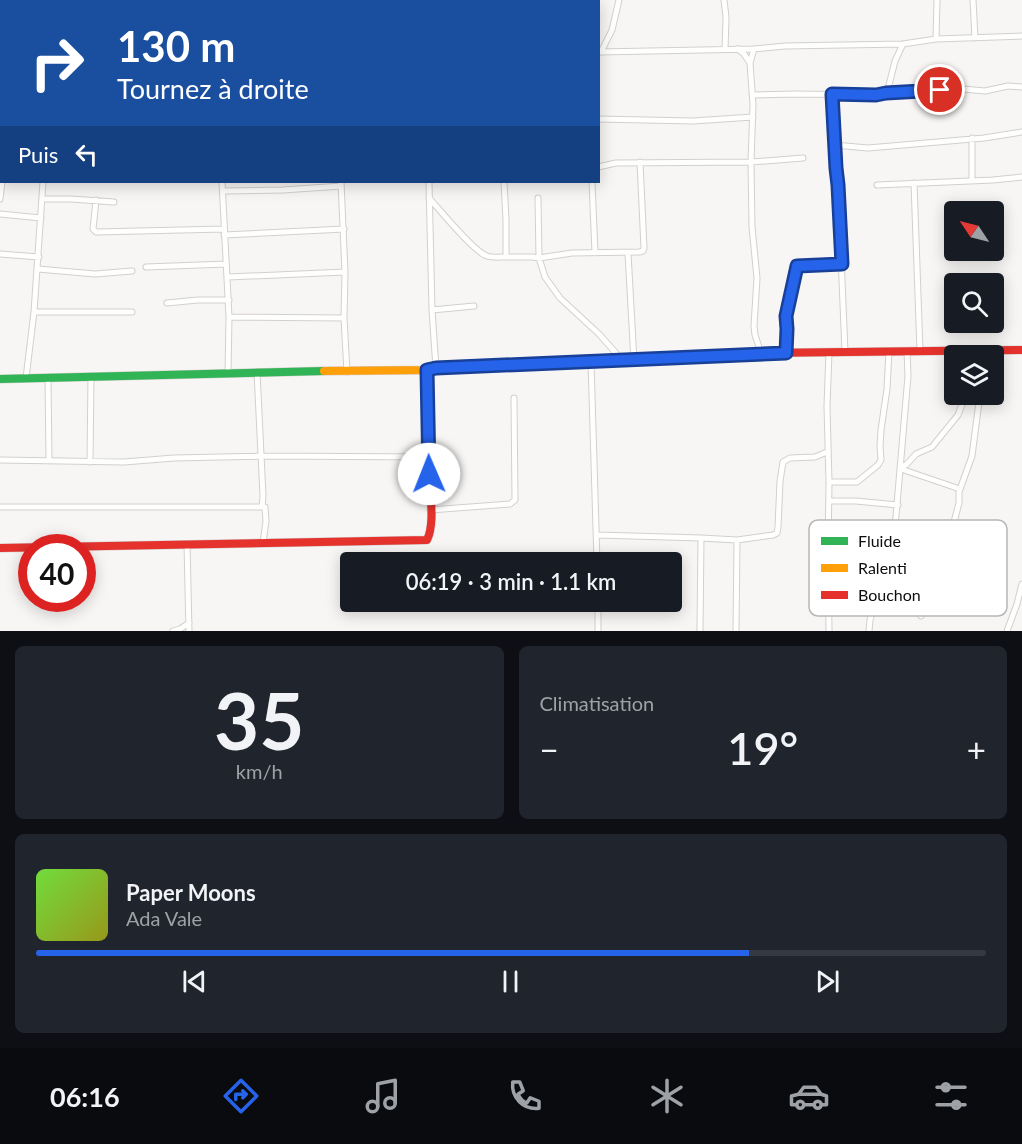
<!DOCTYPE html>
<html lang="fr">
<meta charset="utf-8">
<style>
body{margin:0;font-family:Lato,sans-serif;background:#20242c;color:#f1f3f6;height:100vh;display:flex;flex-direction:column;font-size:22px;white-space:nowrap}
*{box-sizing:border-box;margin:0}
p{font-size:20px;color:#9ea1a6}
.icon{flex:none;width:33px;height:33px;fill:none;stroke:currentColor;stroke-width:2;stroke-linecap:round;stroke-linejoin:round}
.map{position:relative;height:631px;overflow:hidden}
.details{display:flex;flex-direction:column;gap:15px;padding:15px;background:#0d0f14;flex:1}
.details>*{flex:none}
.top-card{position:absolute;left:0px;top:0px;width:600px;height:183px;box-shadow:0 3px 15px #0003;background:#1a4fa0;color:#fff;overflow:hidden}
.needle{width:39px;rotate:305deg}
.buttons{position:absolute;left:944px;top:201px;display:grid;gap:12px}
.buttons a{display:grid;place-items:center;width:60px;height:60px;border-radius:6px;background:#171b24;box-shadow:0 3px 15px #0003;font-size:30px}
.speed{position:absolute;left:18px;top:534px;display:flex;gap:12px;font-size:30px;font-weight:700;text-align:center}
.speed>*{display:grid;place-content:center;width:78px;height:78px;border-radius:50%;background:#171b24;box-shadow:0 3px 15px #0003;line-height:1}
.speed .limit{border:9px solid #d22;background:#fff;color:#111}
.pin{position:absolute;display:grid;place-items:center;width:51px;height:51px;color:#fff;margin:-26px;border:3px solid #fff;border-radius:50%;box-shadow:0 2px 6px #0007}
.me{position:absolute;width:66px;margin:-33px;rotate:359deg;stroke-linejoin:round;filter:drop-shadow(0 0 4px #0008)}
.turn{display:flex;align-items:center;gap:21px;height:126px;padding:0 18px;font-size:27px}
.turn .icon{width:78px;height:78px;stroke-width:2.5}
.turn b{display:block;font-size:42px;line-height:51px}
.then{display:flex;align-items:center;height:57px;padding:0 18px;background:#0003;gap:12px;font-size:22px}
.big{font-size:45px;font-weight:600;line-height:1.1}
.details .widget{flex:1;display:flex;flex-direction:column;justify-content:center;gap:9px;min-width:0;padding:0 21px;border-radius:9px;background:#20242c}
.details .dial{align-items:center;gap:0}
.dial b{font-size:78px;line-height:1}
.song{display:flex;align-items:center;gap:18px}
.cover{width:72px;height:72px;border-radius:9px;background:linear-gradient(135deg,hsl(100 70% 55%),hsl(60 70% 35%))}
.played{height:6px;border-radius:3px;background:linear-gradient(90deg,#2563eb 75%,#363941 75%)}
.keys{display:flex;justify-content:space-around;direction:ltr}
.heat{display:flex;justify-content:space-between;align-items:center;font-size:33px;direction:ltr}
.details .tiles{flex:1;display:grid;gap:15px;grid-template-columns:1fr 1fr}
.widget:last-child{grid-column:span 2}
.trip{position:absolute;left:340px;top:552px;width:342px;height:60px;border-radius:6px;background:#171b24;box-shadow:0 3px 15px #0003;font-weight:600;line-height:60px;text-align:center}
.tab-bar{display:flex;height:96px;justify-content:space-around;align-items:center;background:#090b0e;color:#9ea1a6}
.tab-bar .icon{width:42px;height:42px}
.tab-bar .active{color:#2563eb}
.tab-bar b{font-size:27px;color:#f1f3f6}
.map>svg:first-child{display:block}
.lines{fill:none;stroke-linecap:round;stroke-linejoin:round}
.street-casing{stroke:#d2d0cf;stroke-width:7}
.fast-casing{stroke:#d2d0cf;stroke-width:9}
.slow-casing{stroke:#d2d0cf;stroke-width:9}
.jam-casing{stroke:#d2d0cf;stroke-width:9}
.street{stroke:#fefefd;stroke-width:5}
.fast{stroke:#30b455;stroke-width:8}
.slow{stroke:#ff9f0a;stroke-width:8}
.jam{stroke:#e5322d;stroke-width:8}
.route-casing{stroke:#184099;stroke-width:15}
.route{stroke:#2563eb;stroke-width:10}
.key{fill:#fff;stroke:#b7b6b6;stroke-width:1.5}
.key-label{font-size:16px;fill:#0f0d0c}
</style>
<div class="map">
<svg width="1022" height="631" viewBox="0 0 1022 631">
<rect width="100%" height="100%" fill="#f8f6f4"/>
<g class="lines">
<g class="street-casing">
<path id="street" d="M254 0V2
M343 0V2
M724 0 726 17 725 50
M973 0 975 38
M23 2V0
M464 2V0
M469 2 482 0
M0 29H2
M936 39 937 0
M738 49 744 54 750 63
M754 49 750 63 753 105 751 162 752 227 757 278 754 326 755 335 761 353
M598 52 754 49 785 46 903 44 936 39 1022 36
M601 52 612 30 619 0
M0 74H2
M887 93 895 61 903 44
M832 94 836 168 838 185 845 352
M752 95 796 94 876 95 887 93 952 88 985 91 1008 86 1022 87
M598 119 693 121 753 117
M834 145 868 148 984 138 1022 132
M0 154H2
M598 167 616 163 751 162 803 158
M0 177 2 178
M972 181V138
M222 182 229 317 228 373
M341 182 345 272 344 318 347 372
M429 182 432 310 436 368
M504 182 506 220V257H532L539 258 572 253 639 252 643 251 644 248 640 162
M592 182 595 253
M914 183 920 351
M877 185 993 180 1022 177
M223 191 283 190 341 186
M429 198C439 209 475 253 487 256 493 258 500 257 506 257
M538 198 539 258 545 277 560 298 599 334 623 361
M0 199 2 182
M42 199H71L114 202
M96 200 93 229 96 232 224 229
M0 214 41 218
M224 235 344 229
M628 253 634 361
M0 254 39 257
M146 267 226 264
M38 269 95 274 132 271
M228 277 345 272
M167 303 198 300H229
M432 310 474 306
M34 312H132
M229 317 344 318
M786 353 787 329 786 316 797 266 842 264
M591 362 597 562
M257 372 263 496 262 507H265L266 521 263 543
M26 378 34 312 43 182
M48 378 49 461
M0 460 124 462 174 458 262 456 429 457
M90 462 91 376
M902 466 906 465 916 454 932 447 958 415 966 394
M901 469 954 487 959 489V492
M829 482H857L878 465 881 460 880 446 881 430 887 389 889 351
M829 501H856L898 505
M0 507H262
M430 510 510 504 515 500 514 398
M597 535 701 538 737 540 773 535 777 533 778 527 780 481 783 462 790 458 815 457 827 452
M187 544 189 631
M598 602V631
M921 616 929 583 942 568 959 503V492L972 456 980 394
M173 631 180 629 189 623
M700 631 701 538
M736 631 737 540
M829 631 828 551 829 482 827 406 829 352
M869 631 870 620 894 532 896 516 908 376 907 351
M1007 631 1017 604 1022 584"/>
</g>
<g class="fast-casing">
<path id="fast" d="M427 370 430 477
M0 379 324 371"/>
</g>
<g class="slow-casing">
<path id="slow" d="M324 371 427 370 436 368 670 359"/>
</g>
<g class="jam-casing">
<path id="jam" d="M670 359 761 353 1022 350
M0 548 427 540C435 524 430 495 430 477"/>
</g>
<use href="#street" class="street"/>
<use href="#fast" class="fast"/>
<use href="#slow" class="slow"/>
<use href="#jam" class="jam"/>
</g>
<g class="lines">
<g class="route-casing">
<path id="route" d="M429 474 427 370 436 368 786 353 787 329 786 316 797 266 842 264 838 185 836 168 832 94 876 95 886 93 940 90"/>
</g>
<use href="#route" class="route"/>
</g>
<rect x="809" y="520" width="198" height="96" rx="9" class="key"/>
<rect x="821" y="537" width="27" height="8" fill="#30b455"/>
<rect x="821" y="564" width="27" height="8" fill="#ff9f0a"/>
<rect x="821" y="591" width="27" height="8" fill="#e5322d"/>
<g class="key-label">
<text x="858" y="547">Fluide</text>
<text x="858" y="574">Ralenti</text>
<text x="858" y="601">Bouchon</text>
</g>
</svg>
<div class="buttons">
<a><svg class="needle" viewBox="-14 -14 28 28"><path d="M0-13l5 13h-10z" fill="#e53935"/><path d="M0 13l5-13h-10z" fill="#9ea1a6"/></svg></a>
<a><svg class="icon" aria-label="search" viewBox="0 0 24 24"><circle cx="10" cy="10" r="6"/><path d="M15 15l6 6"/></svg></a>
<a><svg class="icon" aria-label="layers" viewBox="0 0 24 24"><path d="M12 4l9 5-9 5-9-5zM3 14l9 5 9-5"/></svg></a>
</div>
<div class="speed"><div class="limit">40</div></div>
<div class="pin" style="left:940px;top:90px;background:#d93025"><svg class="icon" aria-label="arrive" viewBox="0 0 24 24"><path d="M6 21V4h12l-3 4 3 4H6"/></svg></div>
<svg class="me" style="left:429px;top:474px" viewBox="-20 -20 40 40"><circle r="19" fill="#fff"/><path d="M0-13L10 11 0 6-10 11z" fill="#2563eb"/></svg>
<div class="trip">06:19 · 3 min · 1.1 km</div>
<div class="top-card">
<div class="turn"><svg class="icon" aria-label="right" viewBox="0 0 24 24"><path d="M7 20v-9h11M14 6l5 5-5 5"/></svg><div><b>130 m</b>Tournez à droite</div></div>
<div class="then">Puis<svg class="icon" aria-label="left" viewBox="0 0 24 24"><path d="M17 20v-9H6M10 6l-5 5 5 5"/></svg></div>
</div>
</div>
<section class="details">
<div class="tiles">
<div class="widget dial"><b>35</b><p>km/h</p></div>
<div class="widget"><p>Climatisation</p>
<div class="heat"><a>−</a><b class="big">19°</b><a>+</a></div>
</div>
<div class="widget">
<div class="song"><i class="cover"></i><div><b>Paper Moons</b><p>Ada Vale</p></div></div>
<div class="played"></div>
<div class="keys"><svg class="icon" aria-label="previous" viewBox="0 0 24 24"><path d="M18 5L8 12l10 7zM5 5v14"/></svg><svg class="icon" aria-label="pause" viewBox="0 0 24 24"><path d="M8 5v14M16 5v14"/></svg><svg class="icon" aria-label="next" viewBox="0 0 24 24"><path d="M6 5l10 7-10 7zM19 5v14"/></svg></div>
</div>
</div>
</section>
<nav class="tab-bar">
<b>06:16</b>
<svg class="icon active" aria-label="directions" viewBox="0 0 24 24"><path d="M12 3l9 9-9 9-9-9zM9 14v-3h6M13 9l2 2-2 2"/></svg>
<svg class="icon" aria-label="music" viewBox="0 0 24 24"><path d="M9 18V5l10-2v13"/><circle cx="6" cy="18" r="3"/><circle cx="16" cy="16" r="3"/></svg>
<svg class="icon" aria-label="phone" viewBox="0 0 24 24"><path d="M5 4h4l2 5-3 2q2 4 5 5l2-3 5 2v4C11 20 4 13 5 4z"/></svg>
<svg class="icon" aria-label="climate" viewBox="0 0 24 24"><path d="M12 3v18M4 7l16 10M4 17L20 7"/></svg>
<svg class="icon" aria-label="car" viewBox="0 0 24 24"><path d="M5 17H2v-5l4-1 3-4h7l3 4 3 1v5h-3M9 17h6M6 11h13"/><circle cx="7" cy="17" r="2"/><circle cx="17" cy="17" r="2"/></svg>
<svg class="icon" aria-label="filters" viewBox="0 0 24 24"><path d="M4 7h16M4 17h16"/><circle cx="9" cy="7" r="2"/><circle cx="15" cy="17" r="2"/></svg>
</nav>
